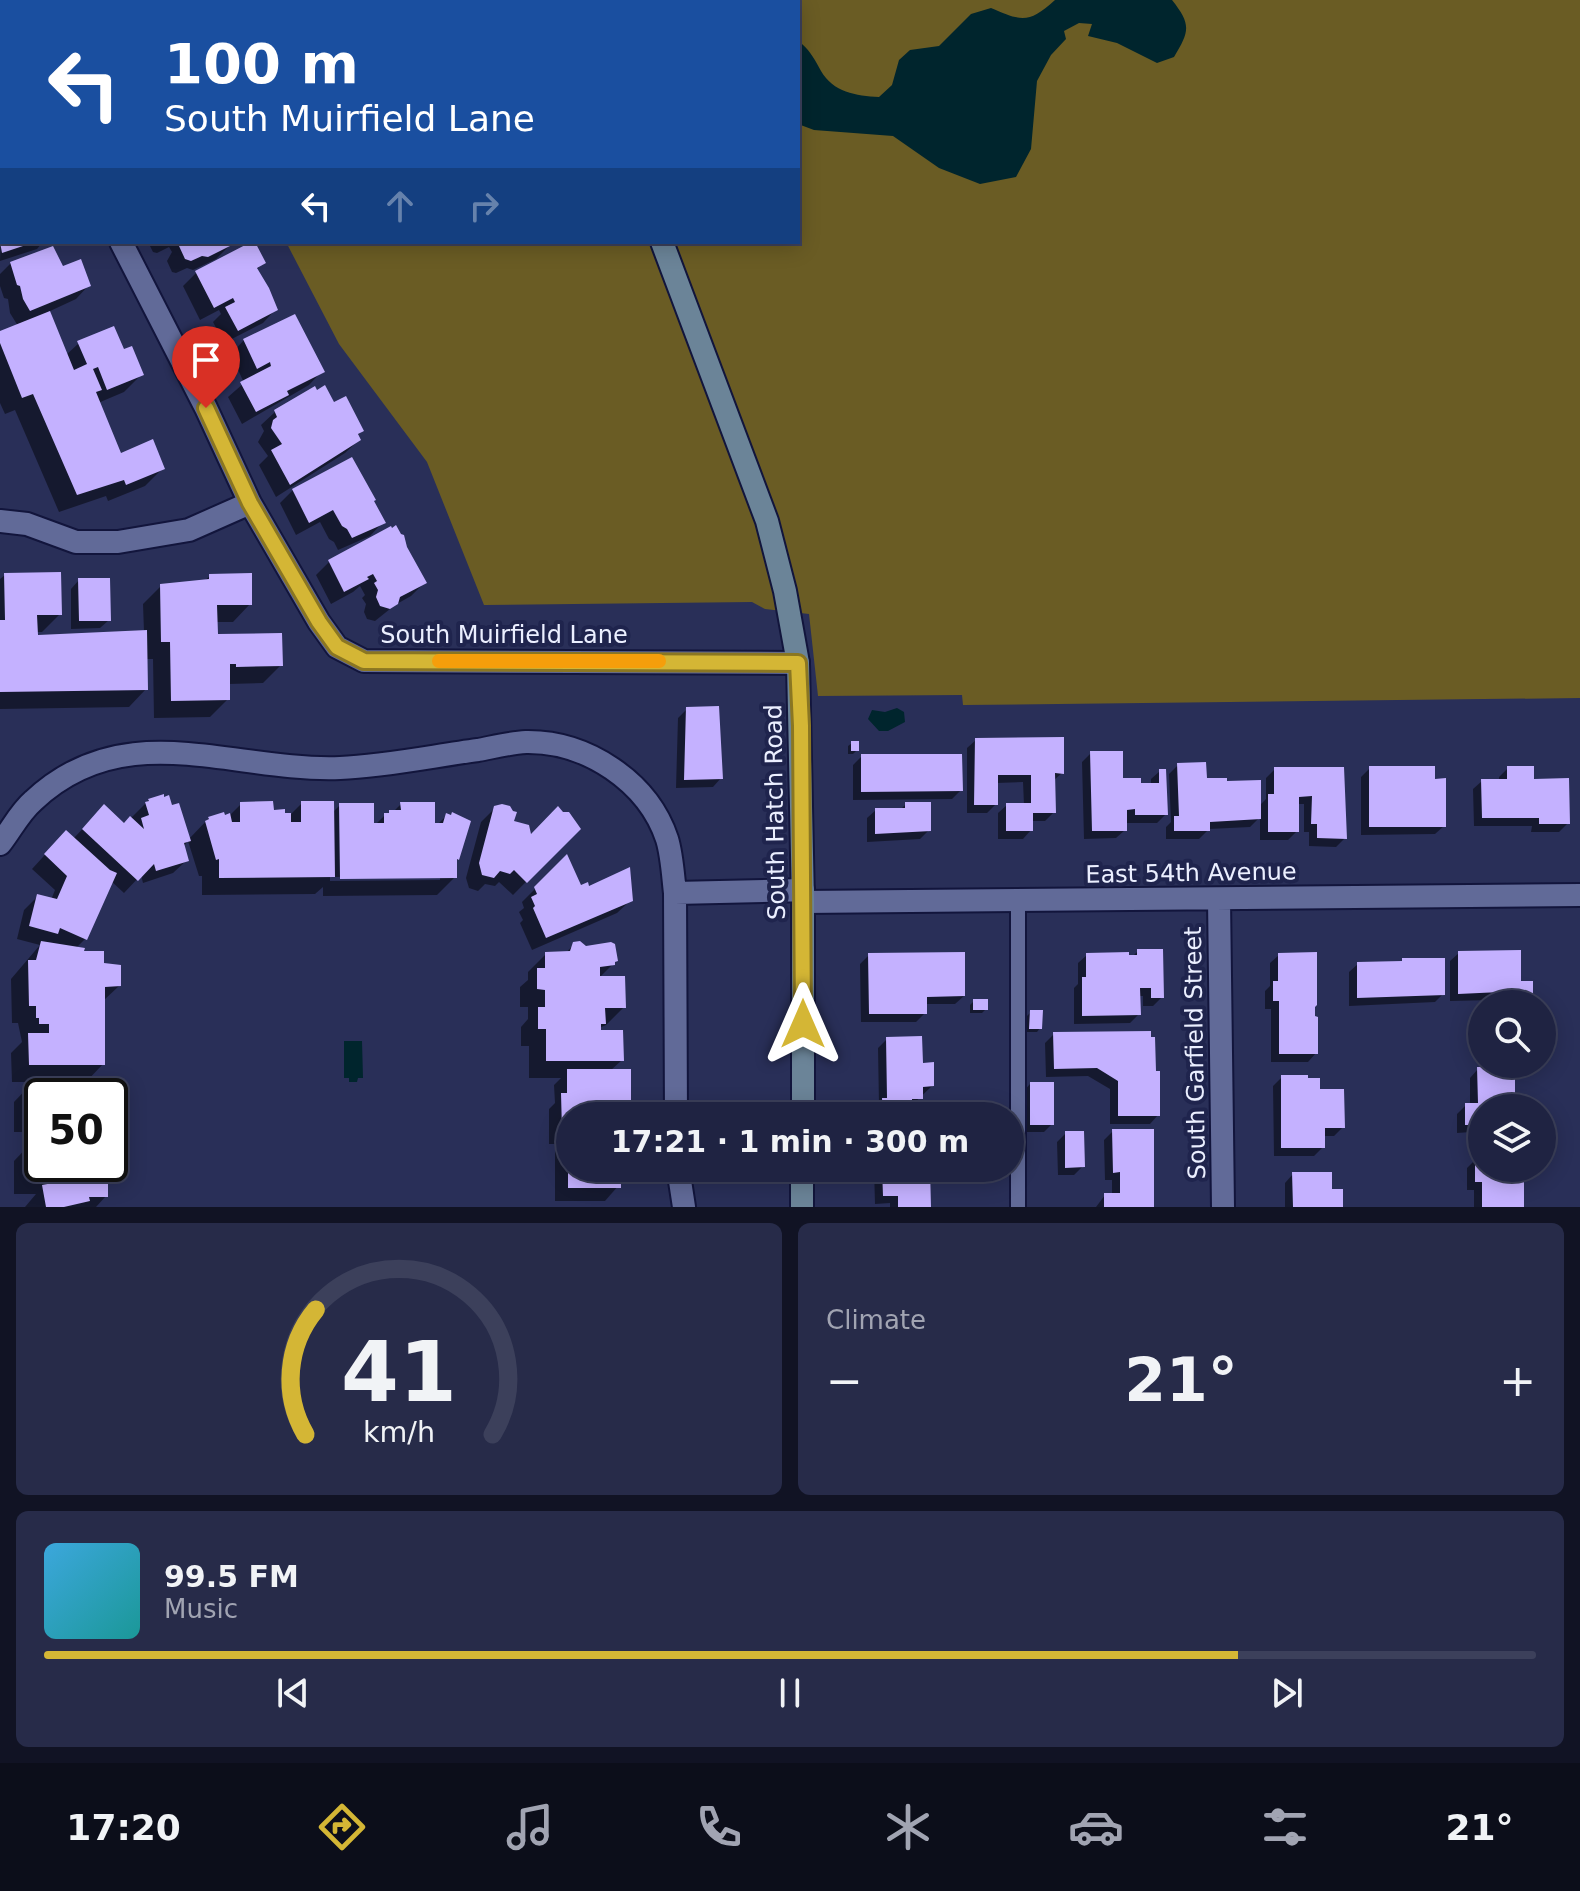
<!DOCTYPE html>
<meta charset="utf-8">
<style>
body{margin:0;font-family:"DejaVu Sans",sans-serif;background:#272b49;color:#f1f3f6;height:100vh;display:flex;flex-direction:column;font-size:30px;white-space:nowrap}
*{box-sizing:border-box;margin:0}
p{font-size:26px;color:#a1a4b2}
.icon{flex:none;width:44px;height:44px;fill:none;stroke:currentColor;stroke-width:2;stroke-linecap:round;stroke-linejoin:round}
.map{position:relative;height:1207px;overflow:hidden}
.side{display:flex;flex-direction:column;gap:16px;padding:16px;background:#111324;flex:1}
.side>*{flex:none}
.top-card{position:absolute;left:0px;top:0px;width:800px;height:244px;box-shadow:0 4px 20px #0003,0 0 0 2px #3c405b;background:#1a4fa0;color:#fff;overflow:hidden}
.buttons{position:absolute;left:1468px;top:990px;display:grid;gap:16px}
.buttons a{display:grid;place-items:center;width:88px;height:88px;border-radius:50%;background:#1f2342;box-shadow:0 4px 20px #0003,0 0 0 2px #3c405b;font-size:40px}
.speed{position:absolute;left:24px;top:1078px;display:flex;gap:16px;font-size:40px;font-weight:700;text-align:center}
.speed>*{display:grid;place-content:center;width:104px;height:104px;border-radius:50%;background:#1f2342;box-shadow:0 4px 20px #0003,0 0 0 2px #3c405b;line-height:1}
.speed .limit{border:4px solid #111;border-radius:12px;background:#fff;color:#111}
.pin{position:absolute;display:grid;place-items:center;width:68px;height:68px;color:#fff;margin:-82px -34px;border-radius:50% 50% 50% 0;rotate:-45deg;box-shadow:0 0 8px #0007}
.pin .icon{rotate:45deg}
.me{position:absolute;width:88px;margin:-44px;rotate:0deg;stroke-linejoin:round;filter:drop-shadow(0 0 6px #0008)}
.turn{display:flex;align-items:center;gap:28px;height:168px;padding:0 32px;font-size:36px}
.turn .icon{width:104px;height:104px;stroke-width:2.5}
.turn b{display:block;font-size:56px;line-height:68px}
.lanes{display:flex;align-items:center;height:76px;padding:0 32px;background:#0003;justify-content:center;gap:40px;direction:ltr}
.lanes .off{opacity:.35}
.big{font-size:60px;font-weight:700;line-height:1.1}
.side .card{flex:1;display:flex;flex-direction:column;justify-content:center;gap:12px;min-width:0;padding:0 28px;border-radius:12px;background:#272b49}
.side .dial{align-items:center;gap:0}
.dial svg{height:208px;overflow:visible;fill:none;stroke:#3c405b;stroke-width:7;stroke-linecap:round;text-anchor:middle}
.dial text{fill:#f1f3f6;stroke:none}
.song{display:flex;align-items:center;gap:24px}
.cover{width:96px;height:96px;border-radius:12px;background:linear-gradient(135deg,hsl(200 70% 55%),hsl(180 70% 35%))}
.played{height:8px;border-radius:4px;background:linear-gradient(90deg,#d4b635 80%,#3c405b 80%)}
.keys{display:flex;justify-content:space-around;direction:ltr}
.heat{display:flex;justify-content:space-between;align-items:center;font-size:44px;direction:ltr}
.side .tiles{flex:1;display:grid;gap:16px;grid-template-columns:1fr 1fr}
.card:last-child{grid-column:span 2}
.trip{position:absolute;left:556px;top:1102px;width:468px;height:80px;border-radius:40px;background:#1f2342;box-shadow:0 4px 20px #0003,0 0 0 2px #3c405b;font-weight:700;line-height:80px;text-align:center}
.menu{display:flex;height:128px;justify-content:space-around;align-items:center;background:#0c0e1a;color:#a1a4b2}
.menu .icon{width:56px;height:56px}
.menu .on{color:#d4b635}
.menu b{font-size:36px;color:#f1f3f6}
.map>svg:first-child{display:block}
.green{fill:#6a5c24}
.water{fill:#00252d}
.shadow{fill:#0007;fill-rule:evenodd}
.building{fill:#c4b1ff}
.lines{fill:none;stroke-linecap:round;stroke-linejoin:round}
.service-casing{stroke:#12153c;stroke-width:18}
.minor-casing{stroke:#12153c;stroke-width:26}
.secondary-casing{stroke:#12153c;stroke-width:26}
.service{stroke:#616a98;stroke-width:14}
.minor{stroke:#616a98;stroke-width:22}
.secondary{stroke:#6b8498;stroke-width:22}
.route-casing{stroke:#8a7622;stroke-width:20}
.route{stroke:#d4b635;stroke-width:14}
.slow{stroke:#f59e0b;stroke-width:14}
.labels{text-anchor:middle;stroke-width:8;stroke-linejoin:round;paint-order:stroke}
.street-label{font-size:24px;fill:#ebefff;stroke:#1f244d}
</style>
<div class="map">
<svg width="1580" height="1207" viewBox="0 0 1580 1207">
<rect width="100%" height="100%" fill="#292f58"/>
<path class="green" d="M190 0H1580V698L963 705 962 695 818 696 809 614 765 609 752 602 484 605 427 462 339 344 286 242H798V2Z"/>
<path class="water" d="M1055 0H1172C1191 24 1190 31 1174 57L1157 63 1117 43 1088 36 1092 24 1079 23 1064 31 1066 39 1051 55 1037 81 1031 149 1016 177 980 184 939 168 893 136 814 130 798 124V44H802C811 52 815 60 821 71 833 92 856 96 879 97L892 85 899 60 910 50 939 46 971 14 991 8C1023 22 1029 23 1055 0Z
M897 708 904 712 905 722 888 731H879L868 719 872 710 885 712Z
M344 1041H362L363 1078H358L357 1082H349V1078H344Z"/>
<path class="shadow" d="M0 78H2L0 196Z
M2 199V242H43L37 249 0 261Z
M148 242H233L216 259 193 270 187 268 176 273 172 272 167 261 172 252 169 247 157 253 153 252Z
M11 263 62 269 89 285 76 299 48 312 66 355 79 343 123 352 142 374 124 392 98 403 119 455 163 468 145 486 108 501 106 496 59 512 15 410 5 414 0 403V334L18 326 10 313 8 299 4 298 0 286V274Z
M263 263 256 270 276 309 263 323 224 343 213 322 221 314 219 310 200 320 183 286 196 273Z
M244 340 322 371 309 385 242 424 228 397 244 383 231 354Z
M333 405 362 431 357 436 359 440 345 453 276 497 259 465 268 456 258 442 264 431 261 425 275 412Z
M293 490 372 501 383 522 370 536 338 550 334 542 329 539 320 522 296 535 280 503Z
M406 547 424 583 411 596 395 605 375 621 367 619 364 612 366 604 362 598 365 595 360 586 353 592 331 604 316 575 329 562Z
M5 575 60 614 42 632H36V637L144 632 143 604 161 586 204 581 210 576 250 604 233 622H216V636L281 665 263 683 228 684V699L210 717 154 718 153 659H146V689L129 707 0 709V579Z
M79 580 109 620 100 628 71 629V589Z
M687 709 721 778 713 787 676 788 678 718Z
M976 740 1062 773 1053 781 1054 812 1045 821H1031V830L1023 839H998V813L1007 805H1024L1023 782 996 783V804L987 813H967V748Z
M852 743 857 750 853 754H848V746Z
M1091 753 1121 780 1151 785V779L1160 771 1166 814 1157 823H1125V830L1116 838 1084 839 1082 762Z
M862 756 961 790 952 799 853 800V765Z
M1178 765 1259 806 1266 799V778L1275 769H1342L1345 838 1336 847 1309 846V832H1304V804H1297V831L1288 840H1260V817L1250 827 1209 829 1199 839H1166V827L1171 822 1169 774Z
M1370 768 1444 826 1435 834 1361 835V777Z
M1508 768 1532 781 1568 823 1559 832H1531L1532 826H1474L1473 789 1482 781H1499V777Z
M149 800 188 840 209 818 229 816 241 804 283 815H290L302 803 333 812 340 805 372 828 385 815 392 813 401 804 433 825H437L447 815 458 859 455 862V877L437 895 323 896V887L315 894 202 895V876H199L188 841 183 847 187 860 173 873 143 883 141 875 124 893 111 881 85 939 76 948 102 965 119 986 103 1001V1064L86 1082H77V1088L106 1096H42V1164H110V1162L113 1177 106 1184V1196L96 1207H25L36 1194H14V1161L35 1139V1132H14V1102L33 1082H12L11 1053 22 1042 18 1023H12L11 979 40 945 17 939 24 910 38 896 51 900 55 890 32 869 53 846 73 839 91 820 124 825ZM440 876V880L330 881V877Z
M906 804 929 830 920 839 867 842V818L876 810H900Z
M495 808 530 837 578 829 513 895 499 882 495 886 485 884 478 891 469 888 466 878 481 822Z
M566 858 580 887 631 900 617 913 532 950 520 923 523 920 519 912 524 908 522 902Z
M574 944 616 961 599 978 624 1007 606 1025 599 1028 622 1060 610 1071 629 1099 620 1108 623 1116H570V1168L619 1185 605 1201H555V1144H549V1109L555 1103 554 1085 561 1078H529V1046H521V1027L528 1019V1007H520V987L528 980V972L546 954H565Z
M1138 951 1162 997 1153 1006H1143V996H1138L1139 1014 1130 1023 1074 1024V988L1078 984V963L1087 955 1132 957Z
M1459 953 1519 983 1531 1004H1493V1000L1450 1001V961Z
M869 955 964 996 955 1004H925V1013L916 1022H861L860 964Z
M1279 955 1313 1007 1316 1053 1308 1062H1271V1009H1265V991L1270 986V963Z
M1403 960 1443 994 1435 1002 1349 1006V972L1358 964 1399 963Z
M974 1001 986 1009 982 1013H970V1005Z
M1031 1012 1040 1028 1037 1032H1026L1027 1016Z
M1149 1033 1158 1115 1150 1124H1110V1089L1088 1076 1046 1077 1045 1043 1054 1034Z
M887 1039 921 1065 932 1086 910 1107V1116H875L874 1109 879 1105 878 1048Z
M1478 1069 1514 1108H1482V1153H1471V1132L1457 1133V1114L1466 1105H1470V1078Z
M1282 1077 1318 1092 1343 1127 1334 1136H1323V1147L1314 1156H1274L1273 1086Z
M1030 1084 1052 1124 1044 1132H1022V1093Z
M1113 1131 1152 1207H1096L1105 1195H1112V1180H1105L1104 1140Z
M1066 1133 1083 1166 1074 1175H1058L1057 1142Z
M1476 1159H1482V1168H1522L1521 1207H1474V1190H1467V1168Z
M874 1168H928L929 1207H890V1203L875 1204Z
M1293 1174 1330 1191 1341 1207H1285V1183Z"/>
<path class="building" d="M0 242H32V243L2 253Z
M180 242H238L208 257 202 256 191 261 185 259 179 246Z
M251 242H255L266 263 257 268 269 288 278 310 238 331 225 307 235 302 233 298 214 308 195 271Z
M53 246 63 266 81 259 91 286 30 311 23 299 20 286 17 285 10 262Z
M50 311 74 370 87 364 77 341 114 326 124 349 132 346 144 375 107 390 98 367 93 369 102 390 96 392 121 453 153 439 165 469 126 485 124 480 77 495 33 394 22 398 0 343V331Z
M295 314 325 372 287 391 289 395 256 412 240 382 271 366 270 362 257 369 243 339Z
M325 385 334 402 346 396 364 431 358 434 361 440 290 485 271 450 282 444 271 428 273 420 277 417 274 410 315 386 317 390Z
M352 457 376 500 374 501 386 523 352 538 347 529 342 526 333 510 309 523 292 489Z
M396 525 401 534 404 535 407 547 427 583 400 597 398 604 390 609 380 606 376 597 378 590 374 583 377 581 373 574 367 577 369 579 344 592 328 560 391 526 392 528Z
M61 572 62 615H37L38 635 147 630 148 690 0 692V620H5L4 573Z
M252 573V605H217L218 634 282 633 283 666 236 667V664H230V700L171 701 170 642H161L160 584 209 579V574Z
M78 578H110L111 621H79Z
M719 706 723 779 684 780 686 707Z
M1064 737V774L1055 773 1056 813H1033V831H1006V803H1031V775H998V805H974L975 738Z
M851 741H859V751H851Z
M1090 751H1123V778H1141V783H1159V769H1166L1168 815H1135V809L1127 810V831H1092Z
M861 754H962L963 791 861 792Z
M1206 762 1207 778H1227V781L1261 780V819L1210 822V831H1174V816H1179L1177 763Z
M1369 766H1435V779L1446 778V827H1369Z
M1507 766H1534V779L1569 778 1570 824H1539V818H1482L1481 779H1507Z
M1274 767H1344L1347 839 1317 838V824H1311L1312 796 1299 797V832H1268V794H1274Z
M164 794V797L169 795 172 805 179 803 191 841 184 843 189 861 156 871 154 864 138 881 82 829 104 804 124 823 130 816 144 829 141 818 149 815 145 802 149 801 148 799Z
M273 801 274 810 285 809V813H291V822H301V801H334L335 877 219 878V859L216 860 205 821 209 819 208 817 224 812 225 815 230 813 232 822H240V802Z
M400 802H435V823H443L446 813 451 815 452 812 471 821 459 860 457 859V878L340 879 339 803H374V823H384V813H389V810H401Z
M905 802H931V831L875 834V808H905Z
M502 804 510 806 513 811 517 812 514 821 529 825 531 834 558 806 563 812H569L581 829 527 883 514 870 510 874 500 871 494 878 482 875 479 863 494 806Z
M66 830 110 870 117 873 87 940 60 928 58 934 29 926 37 894 57 899 67 876 44 854Z
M567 854 581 885 588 882 589 886 630 867 633 901 546 938 533 908 535 906 531 897 537 894 534 887Z
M41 941 85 948 84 951H104V963L121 965V986L105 987V1065H29L28 1033H49V1024H39V1018H36V1006H29L28 960H36Z
M580 941 586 946 611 942 615 944 618 961 615 962V965L600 967V976H625L626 1008H605L606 1024H601V1030H623L624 1061H546V1029H538V1007H545V990L537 989V968H545V952L570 951 573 942Z
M1137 949H1163L1164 998H1151V988H1140L1141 1015 1082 1016V977H1086V953L1129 952V955H1137Z
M1521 950V981H1533V1004H1501V992L1458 994V951Z
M965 952V996L927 997V1014H869L868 953Z
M1317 952V1005L1315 1007V1016L1318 1017V1054H1279V1001H1273V981H1278V953Z
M1402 958H1445V995L1357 998V962L1402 961Z
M973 999H988V1010H973Z
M1030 1010H1043L1042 1029H1029Z
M1151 1031V1037H1155L1156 1071H1160V1116H1118V1081L1097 1068 1054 1069 1053 1032Z
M922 1036 923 1063 934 1062V1086L923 1087V1099H912V1116H883L882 1098H887L886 1037Z
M1477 1067H1515V1108H1482V1146H1479V1125H1465V1103H1478Z
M567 1069H631V1100H609L610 1108H622L625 1116H570V1131H562L561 1093H567Z
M1281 1075H1308V1078H1320V1089H1344L1345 1128H1325V1148H1281Z
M31 1082H79V1086H108V1096H42V1115H31Z
M1030 1082H1054V1125H1030Z
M110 1111H114V1127H110Z
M1112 1129H1154V1207H1104V1193H1120V1172L1113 1173Z
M1065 1131H1084L1085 1167 1065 1168Z
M31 1141H42V1164H110V1160H115V1178L108 1177V1197H89L90 1201 64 1207H46L42 1185 53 1183 52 1177H31Z
M1475 1157H1482V1168H1524V1207H1482V1182H1475Z
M568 1168H623V1183H621V1188H568Z
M882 1168H930L931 1207H898V1196H883Z
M1292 1172H1332V1189H1343V1207H1293Z"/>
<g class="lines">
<g class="service-casing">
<path id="service" d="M1018 901V1207"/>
</g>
<g class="minor-casing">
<path id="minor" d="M14 0 26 2
M45 0V2
M121 242 206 408 250 503 319 622 337 647 364 661 798 663
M0 521 27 524 76 542H118L189 530 250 503
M0 844C11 830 20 812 33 801 125 714 232 772 340 768 386 766 433 756 478 750 494 747 510 743 526 742 587 741 648 782 667 839 672 855 673 876 675 893L803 890
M675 893 676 1116
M1219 899 1223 1207
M803 902 1580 895
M678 1168 684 1207"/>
</g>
<g class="secondary-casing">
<path id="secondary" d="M571 0 572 2
M662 242 767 521 785 591 798 663 803 902V1116
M802 1207V1168"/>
</g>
<use href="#service" class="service"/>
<use href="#minor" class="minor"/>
<use href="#secondary" class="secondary"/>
</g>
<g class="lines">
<g class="route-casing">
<path id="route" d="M206 408 250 503 319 622 337 647 364 661 798 663 801 726 803 1024"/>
</g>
<use href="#route" class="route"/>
<path class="slow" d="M439 661H659"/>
</g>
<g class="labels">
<g class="street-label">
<text x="504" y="643">South Muirfield Lane</text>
<text transform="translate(775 812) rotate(-91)" y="8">South Hatch Road</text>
<text transform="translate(1191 873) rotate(-1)" y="8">East 54th Avenue</text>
<text transform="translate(1195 1053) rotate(-91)" y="8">South Garfield Street</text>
</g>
</g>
</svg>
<div class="buttons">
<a><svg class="icon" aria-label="search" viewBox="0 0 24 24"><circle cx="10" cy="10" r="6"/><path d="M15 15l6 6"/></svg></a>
<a><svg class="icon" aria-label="layers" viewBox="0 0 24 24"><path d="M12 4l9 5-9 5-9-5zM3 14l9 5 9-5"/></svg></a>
</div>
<div class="speed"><div class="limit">50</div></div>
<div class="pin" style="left:206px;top:408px;background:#d93025"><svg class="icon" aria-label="arrive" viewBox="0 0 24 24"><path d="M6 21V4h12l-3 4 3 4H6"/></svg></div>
<svg class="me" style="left:803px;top:1024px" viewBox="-20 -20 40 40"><path d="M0-17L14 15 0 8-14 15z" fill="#d4b635" stroke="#fff" stroke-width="4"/></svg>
<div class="trip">17:21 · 1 min · 300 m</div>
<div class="top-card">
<div class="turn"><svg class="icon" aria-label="left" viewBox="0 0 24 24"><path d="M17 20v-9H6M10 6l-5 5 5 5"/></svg><div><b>100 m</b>South Muirfield Lane</div></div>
<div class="lanes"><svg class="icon" aria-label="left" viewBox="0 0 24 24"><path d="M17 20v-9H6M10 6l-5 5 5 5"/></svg><svg class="icon off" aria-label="ahead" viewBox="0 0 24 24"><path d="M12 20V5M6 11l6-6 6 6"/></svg><svg class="icon off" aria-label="right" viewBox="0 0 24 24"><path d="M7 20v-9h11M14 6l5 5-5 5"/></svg></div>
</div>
</div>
<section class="side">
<div class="tiles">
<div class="card dial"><svg viewBox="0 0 100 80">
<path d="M14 69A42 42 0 1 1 86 69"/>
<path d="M14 69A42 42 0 0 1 18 21" stroke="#d4b635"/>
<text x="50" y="56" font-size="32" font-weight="700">41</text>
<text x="50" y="72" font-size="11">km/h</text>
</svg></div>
<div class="card"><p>Climate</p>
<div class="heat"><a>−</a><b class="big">21°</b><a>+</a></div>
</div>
<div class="card">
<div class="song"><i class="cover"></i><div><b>99.5 FM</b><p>Music</p></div></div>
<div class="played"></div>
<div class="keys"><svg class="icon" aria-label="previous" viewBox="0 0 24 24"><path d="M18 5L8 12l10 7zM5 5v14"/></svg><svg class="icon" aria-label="pause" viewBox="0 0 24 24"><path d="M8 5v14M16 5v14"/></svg><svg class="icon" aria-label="next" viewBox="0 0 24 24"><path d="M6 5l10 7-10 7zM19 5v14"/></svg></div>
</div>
</div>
</section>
<nav class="menu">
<b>17:20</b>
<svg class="icon on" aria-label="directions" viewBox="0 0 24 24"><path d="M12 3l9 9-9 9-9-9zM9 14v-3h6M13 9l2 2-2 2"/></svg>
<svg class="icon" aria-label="music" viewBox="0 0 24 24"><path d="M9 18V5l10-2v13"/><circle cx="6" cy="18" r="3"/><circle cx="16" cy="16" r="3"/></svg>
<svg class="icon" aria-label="phone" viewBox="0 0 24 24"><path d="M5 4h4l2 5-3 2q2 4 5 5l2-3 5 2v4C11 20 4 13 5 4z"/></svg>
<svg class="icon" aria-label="climate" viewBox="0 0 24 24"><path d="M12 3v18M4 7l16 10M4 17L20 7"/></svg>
<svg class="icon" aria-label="car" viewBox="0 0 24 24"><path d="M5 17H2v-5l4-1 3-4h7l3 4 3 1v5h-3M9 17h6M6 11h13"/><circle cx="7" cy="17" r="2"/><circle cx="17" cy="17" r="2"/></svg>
<svg class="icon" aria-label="filters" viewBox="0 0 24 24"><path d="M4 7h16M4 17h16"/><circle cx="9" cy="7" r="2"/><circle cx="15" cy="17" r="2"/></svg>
<b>21°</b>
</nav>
